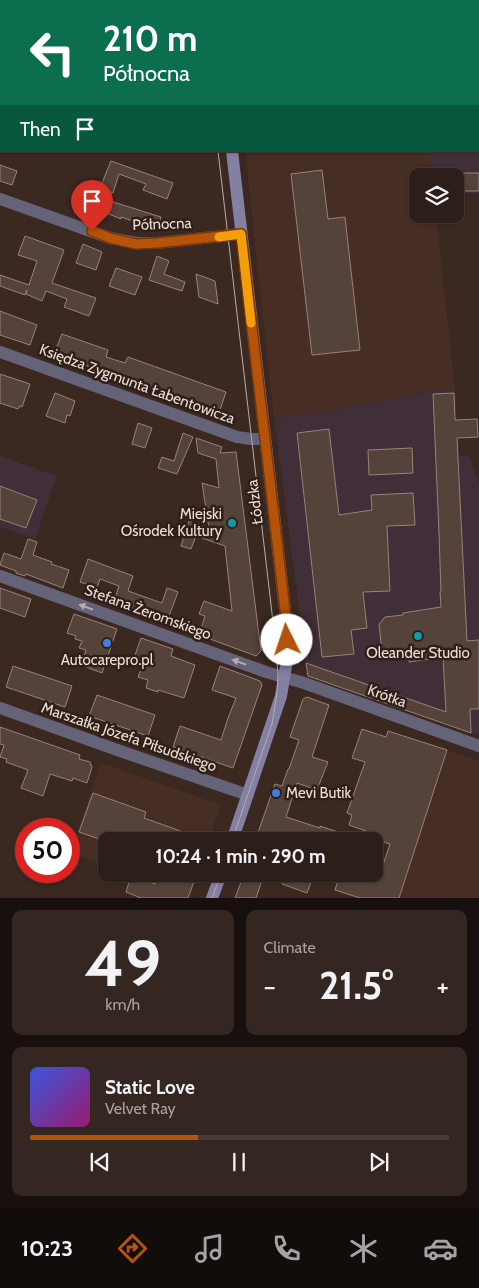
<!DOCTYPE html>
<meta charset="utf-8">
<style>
body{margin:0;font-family:Cabin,sans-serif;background:#342722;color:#f1f3f6;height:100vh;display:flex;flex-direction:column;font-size:19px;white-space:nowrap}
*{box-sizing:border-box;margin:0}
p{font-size:16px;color:#a6a2a2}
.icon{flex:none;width:28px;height:28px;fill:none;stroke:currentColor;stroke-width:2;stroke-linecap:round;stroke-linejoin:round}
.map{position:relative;height:898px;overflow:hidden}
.side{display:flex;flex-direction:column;gap:12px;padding:12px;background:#18100e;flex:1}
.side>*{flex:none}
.top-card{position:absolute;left:0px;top:0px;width:480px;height:152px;box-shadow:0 1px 4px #0004,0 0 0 1px #483c38;background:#0b6e4f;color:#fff;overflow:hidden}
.controls{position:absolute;left:409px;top:168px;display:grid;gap:10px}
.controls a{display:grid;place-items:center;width:55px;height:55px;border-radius:10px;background:#2c1e19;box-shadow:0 1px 4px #0004,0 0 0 1px #483c38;font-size:25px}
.speed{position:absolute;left:15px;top:818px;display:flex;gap:10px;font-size:25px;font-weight:700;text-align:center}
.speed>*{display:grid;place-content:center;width:65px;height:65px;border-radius:50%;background:#2c1e19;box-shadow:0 1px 4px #0004,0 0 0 1px #483c38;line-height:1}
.speed .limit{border:8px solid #d22;background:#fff;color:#111}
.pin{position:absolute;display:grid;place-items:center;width:42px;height:42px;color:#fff;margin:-51px -21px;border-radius:50% 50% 50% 0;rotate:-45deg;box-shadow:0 0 5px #0007}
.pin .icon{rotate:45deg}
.me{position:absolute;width:55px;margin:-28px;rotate:356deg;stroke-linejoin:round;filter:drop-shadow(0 0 4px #0008)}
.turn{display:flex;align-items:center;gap:18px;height:105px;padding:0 20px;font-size:22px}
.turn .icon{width:65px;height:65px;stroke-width:2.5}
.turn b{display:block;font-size:35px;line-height:42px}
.then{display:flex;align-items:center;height:48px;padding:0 20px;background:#0003;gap:10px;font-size:19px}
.big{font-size:38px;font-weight:700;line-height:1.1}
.side .widget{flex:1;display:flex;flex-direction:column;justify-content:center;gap:8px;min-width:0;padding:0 18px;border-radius:10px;background:#342722}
.side .dial{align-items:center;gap:0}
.dial b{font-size:65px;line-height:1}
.song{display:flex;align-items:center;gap:15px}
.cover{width:60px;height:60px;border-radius:8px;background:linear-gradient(135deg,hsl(230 70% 55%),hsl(320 70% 35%))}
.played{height:5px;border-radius:2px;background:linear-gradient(90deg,#b45309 40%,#483c38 40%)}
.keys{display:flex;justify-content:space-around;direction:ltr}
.heat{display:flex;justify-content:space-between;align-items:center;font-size:28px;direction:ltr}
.side .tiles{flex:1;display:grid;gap:12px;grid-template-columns:1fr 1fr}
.widget:last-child{grid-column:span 2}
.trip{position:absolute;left:98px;top:832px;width:285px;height:50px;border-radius:10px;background:#2c1e19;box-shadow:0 1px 4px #0004,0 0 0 1px #483c38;font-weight:700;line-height:50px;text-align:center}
.dock{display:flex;height:80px;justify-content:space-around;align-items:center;background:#120c0a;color:#a6a2a2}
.dock .icon{width:35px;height:35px}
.dock .current{color:#b45309}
.dock b{font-size:22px;color:#f1f3f6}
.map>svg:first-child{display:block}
.built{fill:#462e24}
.industrial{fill:#402e38}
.building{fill:#55423a;stroke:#988279}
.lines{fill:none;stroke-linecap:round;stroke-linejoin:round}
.minor{stroke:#656378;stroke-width:12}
.secondary{stroke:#8480a3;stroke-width:12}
.tram{stroke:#b9aca6;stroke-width:1}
.oneway{fill:#b5adb2}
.route-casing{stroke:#753606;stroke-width:12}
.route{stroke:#b45309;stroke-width:9}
.slow{stroke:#f59e0b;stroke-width:9}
.culture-dot{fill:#0f9aa8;stroke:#301f17;stroke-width:2}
.shop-dot{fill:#3f7fe0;stroke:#301f17;stroke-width:2}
.labels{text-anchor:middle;stroke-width:5;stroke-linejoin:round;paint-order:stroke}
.street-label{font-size:15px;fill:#eaded9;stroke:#301f17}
.poi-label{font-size:15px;fill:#eaded9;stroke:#301f17}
</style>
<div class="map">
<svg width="479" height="898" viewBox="0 0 479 898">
<rect width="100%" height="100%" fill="#3a2821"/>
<path class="built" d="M245 151H428L431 176H418V214H436L455 389 432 391 323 412 274 418Z
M447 750 479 761V898H399Z
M101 763 221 805 208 841H106V866L70 853Z"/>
<path class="industrial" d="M479 40V193H455V176H431L428 151H479Z
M455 389 459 456H469L479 483V734L471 733 308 676 274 418 323 412 432 391Z
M0 456 57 476 35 539 0 527Z"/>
<path class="building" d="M111 161 173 183 167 199 143 190 146 184 119 174 113 193 100 188Z
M0 165 17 171 12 185 0 181Z
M322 170 328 219 345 217 360 350 312 355 291 174Z
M455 173H479V191H455Z
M107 200 161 217 157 229 121 217V219L104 212Z
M25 236 64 250 52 283 96 298 89 316 64 307 67 299 46 291 42 301 26 294 27 290 25 295 0 286V275L29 285 37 261 18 255Z
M83 244 102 252 96 270 76 263Z
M157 256 169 261 164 274 185 282 182 291 149 280Z
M116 268 142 277 135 295 109 286Z
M196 274 215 281 218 304 199 297Z
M0 311 37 325 30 345 0 335Z
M62 334 108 350 106 357 125 363 128 357 226 392 219 413 54 354Z
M0 374 30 384 22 407 20 406 18 409 0 403Z
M55 393 75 401 70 416 67 415 65 423 46 416Z
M454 393 455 420 477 419 478 437 457 438 467 641 479 640V709H470L471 733 308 676 306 663 446 712 443 657 409 662 408 649 382 652 379 624 385 617 403 615V613L441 607 440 592H441L439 533 433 394Z
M138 423 152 428 145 448 132 444Z
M329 429 339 515 372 510 371 495 413 493 415 525 387 526 390 591 363 592 367 628 351 630 354 654 322 657 297 433Z
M183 433 193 437 177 474 158 468 162 457 174 461Z
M196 438 222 447 220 453 236 452 261 651 256 656 199 635 205 616 199 614 204 601 232 611 225 546 196 536 191 549 181 546 189 521 209 528 202 483 219 488 216 459 198 453Z
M412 448 413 473 369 475 368 450Z
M0 486 37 500 26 528 0 519Z
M28 539 37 542 33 555 52 562 51 564 69 570 63 588 26 574 25 576 16 573V571L0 565 4 553 21 559Z
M88 559 133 576 128 591 162 603 167 588 178 592 166 624 113 605 119 586 100 579 97 588 80 582Z
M0 588 31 599 25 617 0 608Z
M74 614 117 629 102 673 81 665 86 650 79 648 82 641 75 639 76 636 67 633Z
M141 638 173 649 171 656 195 665 184 698 158 690V692L146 688 148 680 138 677 144 662 134 658Z
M13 666 72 686 65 707 6 687Z
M220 666 260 681 262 685 233 768 173 747 180 726 221 740 228 718 236 698 212 690Z
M97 695 155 715 148 736 89 716Z
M307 697 329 705 312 757 328 762 317 790 297 783 286 817 320 828V826L338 832 335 841H326L317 838 316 841H294L278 836 276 841H255L275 784 282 786 288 769H289L299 740 290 737 303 699Z
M0 727 80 755 79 759 90 762 92 767 87 783 73 778 72 781 50 774 43 796 21 788 28 770 6 762 7 759 0 757 4 745 0 744Z
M362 729 386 737 388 731 447 750 399 898H360L335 890 340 874H380L390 844 365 836 366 831 349 825 352 815 347 813 365 762 352 758Z
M93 793 146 812 144 818 186 833 184 841H139L124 836 122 841H105L79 832Z
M159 874H189L196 876 188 898H141L126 892 131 876 155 884Z
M244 874H264L256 898H235Z
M286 874 311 882 307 893 282 884Z"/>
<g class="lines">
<path class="minor" d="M0 43H1
M0 199 110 238 136 243H157L241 234
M0 352 237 437 251 439H264
M0 576 266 672 304 683 479 746
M0 708 120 751 248 795"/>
<path class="secondary" d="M214 0V1
M232 151 285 610 288 654 281 696 232 841
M212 898 221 874"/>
<path class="tram" d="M201 0V1
M218 151 275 639 278 675 277 693 272 724 232 841
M212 898 221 874"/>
</g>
<defs><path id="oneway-solid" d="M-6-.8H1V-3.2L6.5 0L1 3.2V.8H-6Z" transform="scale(1.25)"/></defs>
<g class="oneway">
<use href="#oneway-solid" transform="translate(86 607) rotate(-160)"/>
<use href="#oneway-solid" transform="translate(239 662) rotate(-160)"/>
</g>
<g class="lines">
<g class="route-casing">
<path id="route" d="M92 231 110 238 136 244 157 243 241 234 285 610 287 640"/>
</g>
<use href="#route" class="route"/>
<path class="slow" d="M219 237 241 234 251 323"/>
</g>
<g class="culture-dot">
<circle cx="232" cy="523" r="5"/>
<circle cx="418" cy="636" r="5"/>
</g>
<g class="shop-dot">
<circle cx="107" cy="643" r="5"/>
<circle cx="276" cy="793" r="5"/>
</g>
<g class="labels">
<g class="street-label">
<text transform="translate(162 224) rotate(-2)" y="5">Północna</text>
<text transform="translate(137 384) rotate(20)" y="5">Księdza Zygmunta Łabentowicza</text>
<text transform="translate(255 502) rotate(-97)" y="5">Łódzka</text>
<text transform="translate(148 612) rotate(20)" y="5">Stefana Żeromskiego</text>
<text transform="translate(387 696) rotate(20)" y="5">Krótka</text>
<text transform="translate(129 737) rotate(19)" y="5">Marszałka Józefa Piłsudskiego</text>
</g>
<g class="poi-label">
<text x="222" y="519" text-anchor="end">Miejski<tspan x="222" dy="17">Ośrodek Kultury</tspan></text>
<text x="418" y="658">Oleander Studio</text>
<text x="107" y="665">Autocarepro.pl</text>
<text x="286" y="798" text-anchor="start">Mevi Butik</text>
</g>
</g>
</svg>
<div class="controls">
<a><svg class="icon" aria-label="layers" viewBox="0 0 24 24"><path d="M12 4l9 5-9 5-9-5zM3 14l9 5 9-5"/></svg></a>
</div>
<div class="speed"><div class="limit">50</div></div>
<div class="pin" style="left:92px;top:231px;background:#d93025"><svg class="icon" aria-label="arrive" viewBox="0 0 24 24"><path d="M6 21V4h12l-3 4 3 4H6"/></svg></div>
<svg class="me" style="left:287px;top:640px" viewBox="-20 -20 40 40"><circle r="19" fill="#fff"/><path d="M0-13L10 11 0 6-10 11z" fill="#b45309"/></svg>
<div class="trip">10:24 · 1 min · 290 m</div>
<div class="top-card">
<div class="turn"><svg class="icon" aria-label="left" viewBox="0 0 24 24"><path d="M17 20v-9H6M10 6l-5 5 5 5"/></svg><div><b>210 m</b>Północna</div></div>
<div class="then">Then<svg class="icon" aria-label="arrive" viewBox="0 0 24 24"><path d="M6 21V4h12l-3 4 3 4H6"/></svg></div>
</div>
</div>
<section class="side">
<div class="tiles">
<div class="widget dial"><b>49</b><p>km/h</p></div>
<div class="widget"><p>Climate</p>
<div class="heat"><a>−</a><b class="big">21.5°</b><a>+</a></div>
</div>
<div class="widget">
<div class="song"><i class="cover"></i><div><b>Static Love</b><p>Velvet Ray</p></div></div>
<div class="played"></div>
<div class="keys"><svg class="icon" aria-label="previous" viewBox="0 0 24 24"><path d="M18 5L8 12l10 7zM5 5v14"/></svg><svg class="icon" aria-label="pause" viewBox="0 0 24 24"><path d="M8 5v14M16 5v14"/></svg><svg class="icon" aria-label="next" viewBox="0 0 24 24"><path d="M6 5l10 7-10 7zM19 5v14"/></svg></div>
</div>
</div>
</section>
<nav class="dock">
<b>10:23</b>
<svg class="icon current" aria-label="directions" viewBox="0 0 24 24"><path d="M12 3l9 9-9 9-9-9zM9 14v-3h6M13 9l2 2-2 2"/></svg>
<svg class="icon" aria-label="music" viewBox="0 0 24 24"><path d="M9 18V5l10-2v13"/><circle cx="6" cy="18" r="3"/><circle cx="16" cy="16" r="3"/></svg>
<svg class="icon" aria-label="phone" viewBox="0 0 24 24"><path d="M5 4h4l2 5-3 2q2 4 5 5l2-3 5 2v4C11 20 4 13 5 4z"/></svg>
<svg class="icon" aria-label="climate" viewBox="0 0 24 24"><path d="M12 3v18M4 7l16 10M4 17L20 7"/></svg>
<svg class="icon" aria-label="car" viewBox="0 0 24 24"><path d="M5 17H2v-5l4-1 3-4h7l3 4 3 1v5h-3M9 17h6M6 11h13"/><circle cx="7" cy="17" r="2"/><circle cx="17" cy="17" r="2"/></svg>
</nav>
